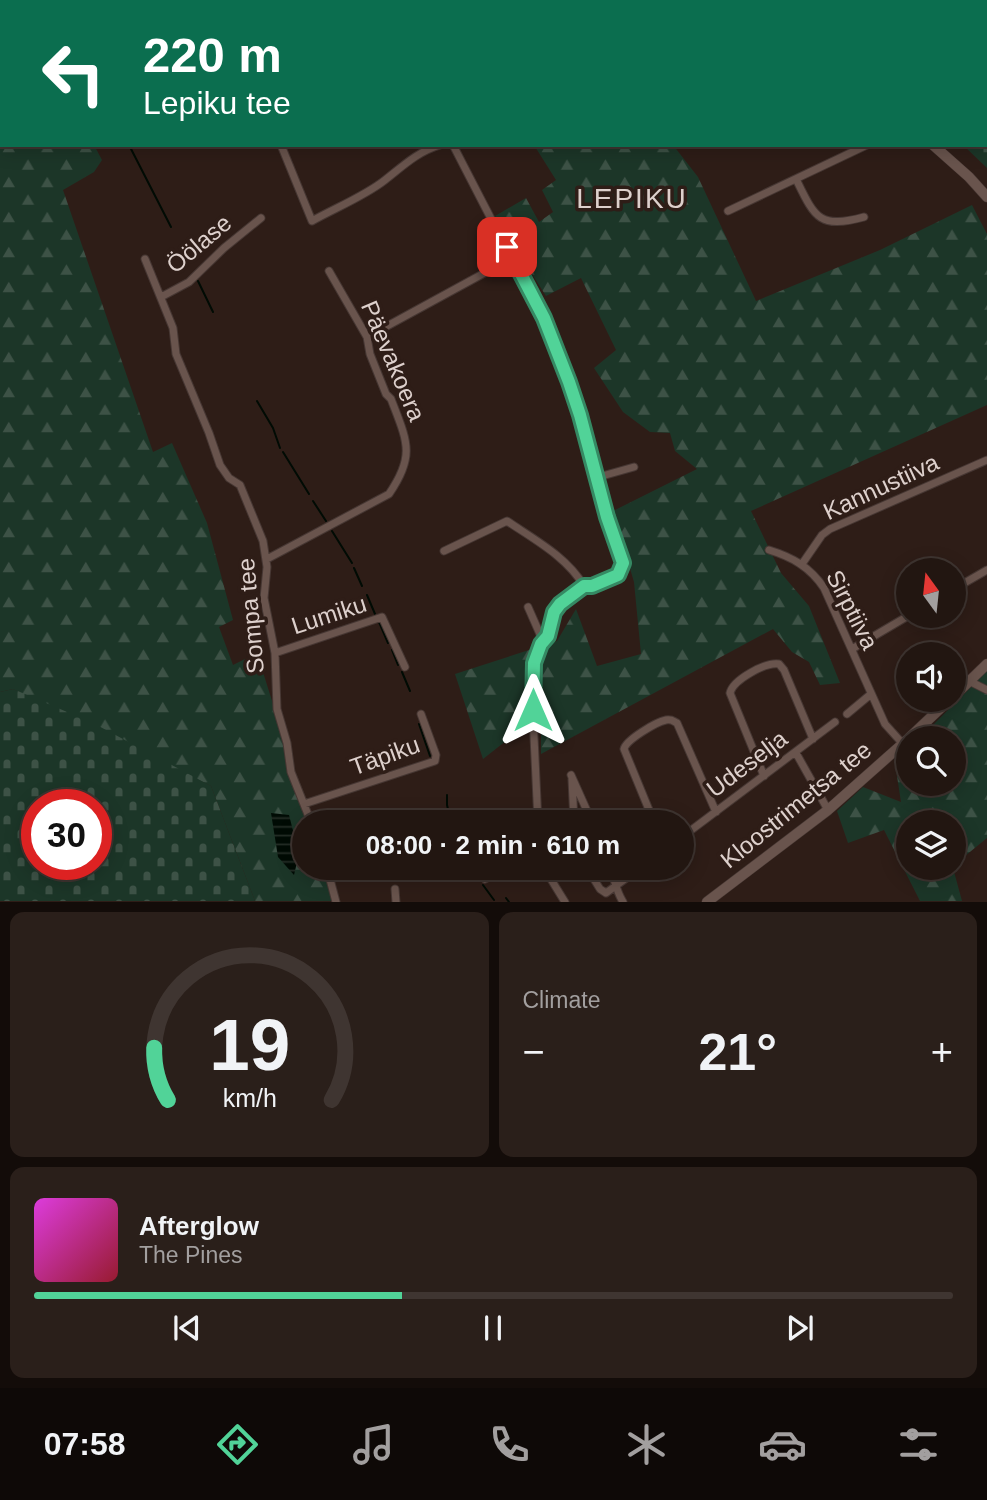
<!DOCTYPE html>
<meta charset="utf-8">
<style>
body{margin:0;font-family:Arial,sans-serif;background:#2a1f1a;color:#f1f3f6;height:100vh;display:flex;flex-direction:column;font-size:26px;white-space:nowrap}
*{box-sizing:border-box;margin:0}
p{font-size:23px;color:#a29f9f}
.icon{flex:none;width:38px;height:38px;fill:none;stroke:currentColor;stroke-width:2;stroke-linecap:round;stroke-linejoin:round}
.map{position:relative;height:902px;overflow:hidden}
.drawer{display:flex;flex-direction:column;gap:10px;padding:10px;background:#130c09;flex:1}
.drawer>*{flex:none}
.guide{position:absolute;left:0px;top:0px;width:987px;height:147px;box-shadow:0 4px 18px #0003,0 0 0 2px #3f3531;background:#0b6e4f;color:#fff;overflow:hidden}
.needle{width:46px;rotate:345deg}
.buttons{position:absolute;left:896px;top:558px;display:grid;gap:14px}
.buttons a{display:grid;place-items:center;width:70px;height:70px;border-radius:50%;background:#221611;box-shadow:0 4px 18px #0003,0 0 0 2px #3f3531;font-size:35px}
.speed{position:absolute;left:21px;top:789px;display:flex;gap:14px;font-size:35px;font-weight:700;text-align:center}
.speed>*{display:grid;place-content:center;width:91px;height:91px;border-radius:50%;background:#221611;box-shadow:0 4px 18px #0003,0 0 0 2px #3f3531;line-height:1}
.speed .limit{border:10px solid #d22;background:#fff;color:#111}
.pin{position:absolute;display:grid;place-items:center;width:60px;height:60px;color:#fff;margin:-30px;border-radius:14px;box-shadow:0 4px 10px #0006}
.me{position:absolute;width:77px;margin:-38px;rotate:0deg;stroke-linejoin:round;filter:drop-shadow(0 0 5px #0008)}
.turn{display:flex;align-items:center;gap:24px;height:147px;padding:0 28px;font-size:32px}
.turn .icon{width:91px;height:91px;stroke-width:2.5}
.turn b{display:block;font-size:49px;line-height:60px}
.big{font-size:52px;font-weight:600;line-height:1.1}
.drawer .card{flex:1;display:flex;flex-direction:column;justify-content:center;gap:10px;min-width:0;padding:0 24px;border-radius:14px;background:#2a1f1a}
.drawer .dial{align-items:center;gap:0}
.dial svg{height:182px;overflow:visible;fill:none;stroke:#3f3531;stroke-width:7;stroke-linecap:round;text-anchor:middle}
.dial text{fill:#f1f3f6;stroke:none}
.song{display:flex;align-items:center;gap:21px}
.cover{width:84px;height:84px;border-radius:10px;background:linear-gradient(135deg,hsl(300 70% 55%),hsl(350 70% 35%))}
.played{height:7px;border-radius:4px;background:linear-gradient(90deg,#51d398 40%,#3f3531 40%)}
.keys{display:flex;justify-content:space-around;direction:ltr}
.heat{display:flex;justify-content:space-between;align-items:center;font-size:38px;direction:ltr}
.drawer .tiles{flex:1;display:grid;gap:10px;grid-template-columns:1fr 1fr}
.card:last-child{grid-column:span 2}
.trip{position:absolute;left:292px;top:810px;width:402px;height:70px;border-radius:35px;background:#221611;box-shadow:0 4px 18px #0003,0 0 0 2px #3f3531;font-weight:600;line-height:70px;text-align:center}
.tabs{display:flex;height:112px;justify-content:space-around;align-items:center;background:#0e0907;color:#a29f9f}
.tabs .icon{width:49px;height:49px}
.tabs .on{color:#51d398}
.tabs b{font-size:32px;color:#f1f3f6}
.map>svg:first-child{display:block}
.forest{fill:url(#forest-firs)}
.cemetery{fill:url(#cemetery-stones);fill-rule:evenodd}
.water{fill:url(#water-rules)}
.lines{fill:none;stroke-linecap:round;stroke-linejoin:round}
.stream{stroke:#000b04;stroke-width:2}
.minor-casing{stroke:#463733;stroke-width:9}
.secondary-casing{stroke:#463733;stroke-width:11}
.minor{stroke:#69544d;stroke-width:7}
.secondary{stroke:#69544d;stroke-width:10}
.route-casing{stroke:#358963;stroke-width:18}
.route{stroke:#51d398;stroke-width:12}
.labels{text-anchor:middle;stroke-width:7;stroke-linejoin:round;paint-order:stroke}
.street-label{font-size:24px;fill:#ddd0cc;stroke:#2e1d17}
.quarter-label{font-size:28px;letter-spacing:2px;fill:#ddd0cc;stroke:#2e1d17}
</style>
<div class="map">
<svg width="987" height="902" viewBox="0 0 987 902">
<defs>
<pattern id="forest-firs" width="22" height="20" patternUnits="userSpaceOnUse" patternTransform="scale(1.75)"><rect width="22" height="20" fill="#1c3628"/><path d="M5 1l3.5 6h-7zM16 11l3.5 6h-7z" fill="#3d5246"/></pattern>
<pattern id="cemetery-stones" width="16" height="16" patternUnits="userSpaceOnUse" patternTransform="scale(1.75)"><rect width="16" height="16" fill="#1c3628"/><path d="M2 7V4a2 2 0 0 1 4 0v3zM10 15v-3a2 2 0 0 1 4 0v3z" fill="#3d5246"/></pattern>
<pattern id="water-rules" width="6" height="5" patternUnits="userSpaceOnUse" patternTransform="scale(1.75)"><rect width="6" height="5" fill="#000b04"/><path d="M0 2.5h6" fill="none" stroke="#252e27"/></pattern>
</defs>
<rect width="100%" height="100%" fill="#2e1d17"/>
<path class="forest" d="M0 85 2 145H94L102 160 94 172 63 190 153 452 172 443 207 523 233 620 219 627 233 665 257 653 283 736 287 771 307 822H304V868H324L333 901H255L211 786 13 689 0 692Z
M534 145H673L698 177 756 301 880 250 972 205 987 234V405L751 511 781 573 809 606 840 683 820 685 809 662 792 652 773 629 541 754V720L526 725 483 759 455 674 557 641 576 609 597 666 641 654 634 582 613 511 697 469 675 451 670 433 650 432 623 412 594 368 616 350 581 278 546 296 495 216 526 198 539 222 553 212 542 190 556 180Z
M987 671V838L954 865V822H908V868H953L962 901H920L884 830 848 843 837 811 863 787 901 802 895 763 908 750V784H954V738H920Z"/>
<path class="cemetery" d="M835 0H987V168L963 145H985V2H834Z
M13 689 93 723 211 786 255 901H0V692ZM37 805H96V864H37Z"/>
<path class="water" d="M271 813 289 815 299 854 294 875 278 857Z"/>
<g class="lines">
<path class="stream" d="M129 145 171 227
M198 281 213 312
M257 401 273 428 280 448
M283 452 309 494
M313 501 326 521
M332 531 352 563
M354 568 362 586
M367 595 375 614
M379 622 388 643
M392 650 398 665
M402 672 410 691
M419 724 430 756
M447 795V805L451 822
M472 868 477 876
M483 885 494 900
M506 898 509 902"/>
<g class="minor-casing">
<path id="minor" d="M64 0 65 2
M348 0 350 2
M576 0 578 2
M184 2 187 0
M562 2 563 0
M807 2 809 0
M281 145 312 221C335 208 365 196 385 180 403 166 417 152 440 145
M453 145 550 333 575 400 606 517 623 563 618 575 592 586H584L560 604 554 612 548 636 541 644 535 664 532 694 538 822
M796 179C815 218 819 229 864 217
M728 211 867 145
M145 259 173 328 176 354 209 433 220 465 229 478 240 485 263 541 267 567 264 598 275 653 277 709 287 743 291 772 311 822
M161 297 189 282 224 248 261 218
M367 337 512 258
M595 478 634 467
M769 550C792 557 810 567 824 588L885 724 903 744
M444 551 507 521C535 540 567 557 584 586
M267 559 389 494C416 455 407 441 391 399L386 394 370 354 367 337 329 271
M802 564 822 535 830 529 987 460
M954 589 987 570
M528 607 543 641
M852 649 908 616
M275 653 382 617 405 667
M969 681 987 690
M847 714 871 694
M796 753 828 810
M571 775 592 822
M764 776 730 693C733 680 765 662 779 664L784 670 813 739
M572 779 574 822
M304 804 435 761 436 755 421 714
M654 822 624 749C626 740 656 722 666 720 672 719 673 721 677 723L716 812
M682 837 835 722
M327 868 336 902
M478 868 485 879 506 868
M544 868 565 902
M587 868 600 889 606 893 640 868
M610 868C615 880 616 891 623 902
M395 889 396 902"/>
</g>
<g class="secondary-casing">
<path id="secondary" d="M744 0 747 2
M933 145 969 177 987 197
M954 696 987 664
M909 738 949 700
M707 902 828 810 908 739"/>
</g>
<use href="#minor" class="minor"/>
<use href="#secondary" class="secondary"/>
</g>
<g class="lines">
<g class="route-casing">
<path id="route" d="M507 247 544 318 569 382 580 415 607 517 623 563 618 575 592 586H584L560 604 554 612 548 636 541 644 534 663 533 710"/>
</g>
<use href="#route" class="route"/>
</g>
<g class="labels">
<g class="street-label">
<text transform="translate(199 244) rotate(-40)" y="8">Öölase</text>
<text transform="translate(393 361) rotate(67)" y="8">Päevakoera</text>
<text transform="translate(881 487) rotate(-25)" y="8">Kannustiiva</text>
<text transform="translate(852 610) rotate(63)" y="8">Sirptiiva</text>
<text transform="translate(329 615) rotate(-18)" y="8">Lumiku</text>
<text transform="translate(251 616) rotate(-95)" y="8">Sompa tee</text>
<text transform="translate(385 756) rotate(-20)" y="8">Täpiku</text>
<text transform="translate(747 764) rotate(-37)" y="8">Udeselja</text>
<text transform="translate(796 805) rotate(-39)" y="8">Kloostrimetsa tee</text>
</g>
<g class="quarter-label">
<text x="632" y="208">LEPIKU</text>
</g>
</g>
</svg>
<div class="buttons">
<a><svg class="needle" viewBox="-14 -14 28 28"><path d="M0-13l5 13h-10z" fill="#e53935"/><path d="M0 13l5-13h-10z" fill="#a29f9f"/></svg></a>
<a><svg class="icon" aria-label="sound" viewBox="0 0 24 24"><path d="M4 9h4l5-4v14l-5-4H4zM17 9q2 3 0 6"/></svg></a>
<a><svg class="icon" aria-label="search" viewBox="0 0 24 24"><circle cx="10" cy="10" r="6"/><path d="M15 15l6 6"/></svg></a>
<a><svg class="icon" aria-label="layers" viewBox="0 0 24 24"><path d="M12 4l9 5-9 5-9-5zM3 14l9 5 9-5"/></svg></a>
</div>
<div class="speed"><div class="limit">30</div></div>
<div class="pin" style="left:507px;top:247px;background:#d93025"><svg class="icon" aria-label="arrive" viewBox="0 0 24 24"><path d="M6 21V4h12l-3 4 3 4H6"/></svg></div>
<svg class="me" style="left:533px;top:710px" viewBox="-20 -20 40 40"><path d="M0-17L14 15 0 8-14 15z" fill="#51d398" stroke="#fff" stroke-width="4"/></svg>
<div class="trip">08:00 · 2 min · 610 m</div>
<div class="guide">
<div class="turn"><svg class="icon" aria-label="left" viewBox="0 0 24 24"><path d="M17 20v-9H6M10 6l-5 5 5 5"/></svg><div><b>220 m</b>Lepiku tee</div></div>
</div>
</div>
<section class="drawer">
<div class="tiles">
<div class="card dial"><svg viewBox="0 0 100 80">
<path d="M14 69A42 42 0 1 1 86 69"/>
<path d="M14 69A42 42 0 0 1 8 46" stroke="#51d398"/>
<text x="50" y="56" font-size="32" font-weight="700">19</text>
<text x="50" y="72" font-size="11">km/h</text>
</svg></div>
<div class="card"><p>Climate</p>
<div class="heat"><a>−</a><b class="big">21°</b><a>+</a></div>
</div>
<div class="card">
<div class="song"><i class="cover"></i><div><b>Afterglow</b><p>The Pines</p></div></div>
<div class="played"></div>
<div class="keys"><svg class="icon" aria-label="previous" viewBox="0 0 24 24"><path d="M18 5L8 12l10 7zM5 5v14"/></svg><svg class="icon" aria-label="pause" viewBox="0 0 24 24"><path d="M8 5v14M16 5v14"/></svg><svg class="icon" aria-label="next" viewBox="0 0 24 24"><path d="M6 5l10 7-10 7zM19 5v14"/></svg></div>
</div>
</div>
</section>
<nav class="tabs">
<b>07:58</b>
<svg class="icon on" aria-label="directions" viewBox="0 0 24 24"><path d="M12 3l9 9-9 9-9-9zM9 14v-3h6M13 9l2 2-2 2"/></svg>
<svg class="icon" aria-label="music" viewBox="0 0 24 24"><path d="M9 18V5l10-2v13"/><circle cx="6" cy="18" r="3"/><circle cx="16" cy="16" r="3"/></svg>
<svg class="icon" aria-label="phone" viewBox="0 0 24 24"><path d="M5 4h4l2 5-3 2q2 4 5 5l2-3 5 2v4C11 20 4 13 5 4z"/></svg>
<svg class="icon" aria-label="climate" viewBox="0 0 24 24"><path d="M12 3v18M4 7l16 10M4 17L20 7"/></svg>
<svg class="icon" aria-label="car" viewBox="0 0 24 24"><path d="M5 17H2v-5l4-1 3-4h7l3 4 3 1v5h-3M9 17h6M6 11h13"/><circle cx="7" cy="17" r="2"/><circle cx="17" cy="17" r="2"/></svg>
<svg class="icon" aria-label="filters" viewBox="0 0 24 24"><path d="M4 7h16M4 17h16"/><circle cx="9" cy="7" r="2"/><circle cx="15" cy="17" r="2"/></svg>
</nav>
